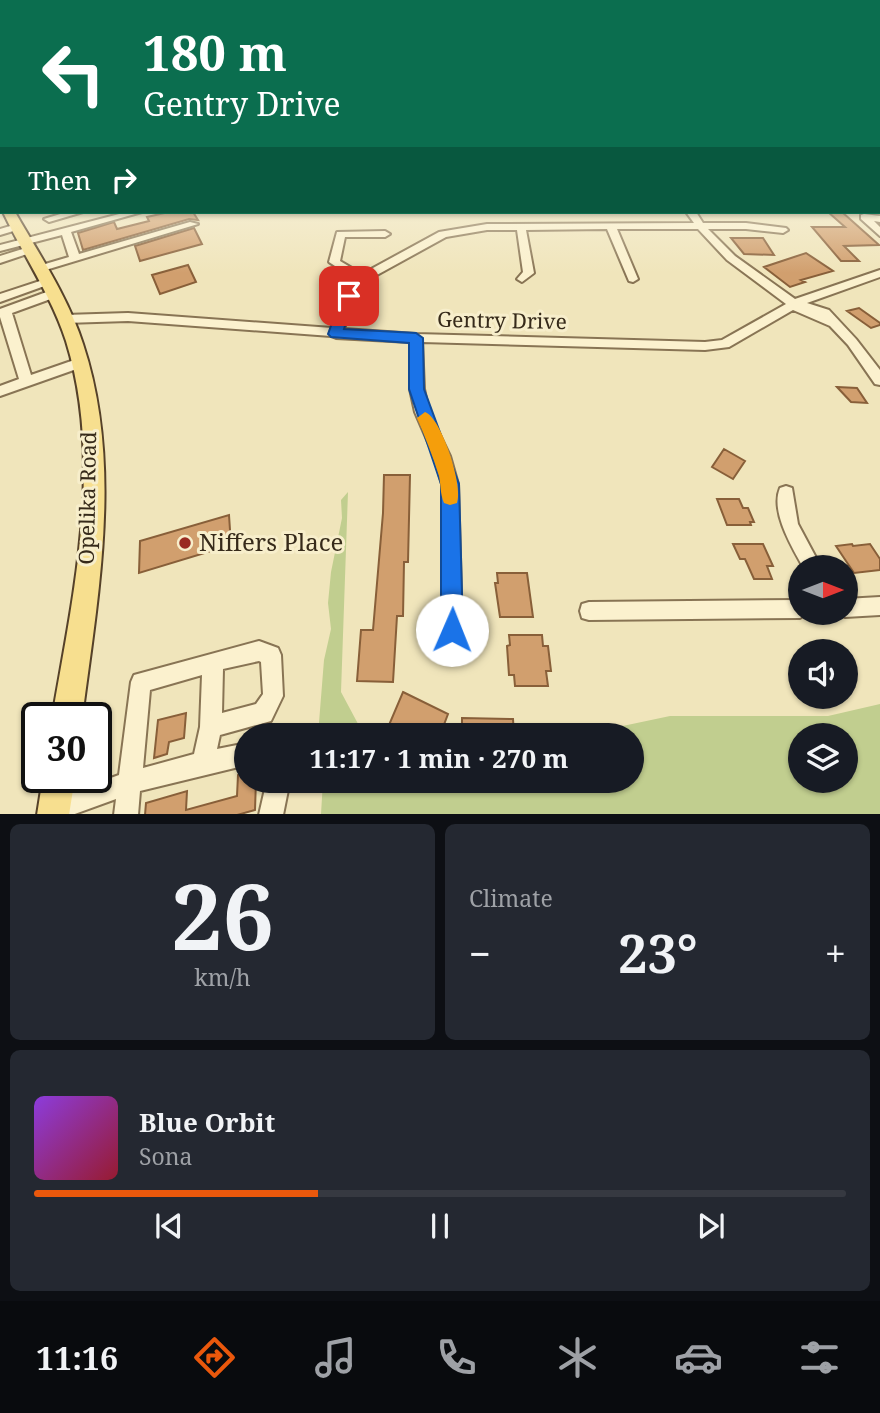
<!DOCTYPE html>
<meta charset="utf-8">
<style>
body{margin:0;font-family:"Noto Serif",serif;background:#242831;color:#f1f3f6;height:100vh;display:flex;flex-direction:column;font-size:26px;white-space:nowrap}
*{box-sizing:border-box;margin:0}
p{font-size:23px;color:#9ea1a6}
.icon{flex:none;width:38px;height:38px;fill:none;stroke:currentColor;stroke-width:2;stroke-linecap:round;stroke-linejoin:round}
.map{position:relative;height:814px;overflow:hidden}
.side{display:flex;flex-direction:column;gap:10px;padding:10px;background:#0d0f14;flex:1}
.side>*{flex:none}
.banner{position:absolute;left:0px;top:0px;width:880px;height:214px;box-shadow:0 2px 5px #0004;background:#0b6e4f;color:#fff;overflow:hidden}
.needle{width:46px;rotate:90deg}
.fabs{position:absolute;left:788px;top:555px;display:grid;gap:14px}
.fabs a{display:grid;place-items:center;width:70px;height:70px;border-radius:50%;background:#171b24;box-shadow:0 2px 5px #0004;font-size:35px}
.speed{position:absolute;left:21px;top:702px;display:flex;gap:14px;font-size:35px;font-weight:700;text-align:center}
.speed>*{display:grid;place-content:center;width:91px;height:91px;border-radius:50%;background:#171b24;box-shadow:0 2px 5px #0004;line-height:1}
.speed .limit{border:4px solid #111;border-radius:10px;background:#fff;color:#111}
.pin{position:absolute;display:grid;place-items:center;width:60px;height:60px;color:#fff;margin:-30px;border-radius:14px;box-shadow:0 4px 10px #0006}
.me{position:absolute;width:77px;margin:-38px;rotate:1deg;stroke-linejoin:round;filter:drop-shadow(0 0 5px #0008)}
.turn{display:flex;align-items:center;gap:24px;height:147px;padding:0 28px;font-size:32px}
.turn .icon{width:91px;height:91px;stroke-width:2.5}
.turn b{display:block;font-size:49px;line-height:60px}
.then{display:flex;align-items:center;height:66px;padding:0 28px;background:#0003;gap:14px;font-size:26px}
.big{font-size:52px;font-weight:700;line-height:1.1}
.side .card{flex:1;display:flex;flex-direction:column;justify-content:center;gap:10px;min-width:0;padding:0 24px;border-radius:10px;background:#242831}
.side .dial{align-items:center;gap:0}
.dial b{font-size:91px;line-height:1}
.song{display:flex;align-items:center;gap:21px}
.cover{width:84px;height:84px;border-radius:10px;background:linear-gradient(135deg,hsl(270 70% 55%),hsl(350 70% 35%))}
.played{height:7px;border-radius:4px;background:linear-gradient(90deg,#ea580c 35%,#363941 35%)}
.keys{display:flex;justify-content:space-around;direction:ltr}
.heat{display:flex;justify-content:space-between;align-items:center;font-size:38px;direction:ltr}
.side .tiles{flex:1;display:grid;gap:10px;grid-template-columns:1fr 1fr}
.card:last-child{grid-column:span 2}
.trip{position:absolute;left:234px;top:723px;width:410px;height:70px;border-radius:35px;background:#171b24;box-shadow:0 2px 5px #0004;font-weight:700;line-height:70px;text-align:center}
.dock{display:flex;height:112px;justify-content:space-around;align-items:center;background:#090b0e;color:#9ea1a6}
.dock .icon{width:49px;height:49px}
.dock .current{color:#ea580c}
.dock b{font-size:32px;color:#f1f3f6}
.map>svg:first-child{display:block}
.green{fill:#c1ce8f;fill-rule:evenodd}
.building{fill:#d19f6e;stroke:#885f39;stroke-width:2}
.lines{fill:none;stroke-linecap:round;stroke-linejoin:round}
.minor-casing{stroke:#887454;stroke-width:4}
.major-casing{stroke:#554129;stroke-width:4}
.minor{fill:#fbf1ce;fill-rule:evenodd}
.major{fill:#f7df8f;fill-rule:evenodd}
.route{fill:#1a73e8;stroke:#114b97;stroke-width:2}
.slow{fill:#f59e0b}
.poi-dot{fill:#9a2a21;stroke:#f7eecb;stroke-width:2.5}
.labels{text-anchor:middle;stroke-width:6;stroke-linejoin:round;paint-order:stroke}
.street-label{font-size:21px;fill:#362a1a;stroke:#f7eecb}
.near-poi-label{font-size:24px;fill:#362a1a;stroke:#f7eecb;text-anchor:start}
</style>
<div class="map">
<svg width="880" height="815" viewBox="0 0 880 815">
<rect width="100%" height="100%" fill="#f0e5bb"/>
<path class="green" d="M348 492 341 692 364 735H318L324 660 331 629 328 603 331 572 342 518 341 500Z
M880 704V814H321L323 781H388L395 793 459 781 632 780V735H580L670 716H828ZM800 735H845V780H800Z"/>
<path class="building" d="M169 212H193L198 220 189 219 83 250 78 233 114 222 117 229 149 221 147 217Z
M828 212H842L879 245 844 246 859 261H841L812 227H845Z
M194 228 202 244 140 261 135 246Z
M731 238H763L774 255 744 254Z
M806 253 833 271 801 280 805 282 790 287 764 267Z
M188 265 196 282 160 294 152 275Z
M859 308 880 323V325L871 328 847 311Z
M837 387 857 388 867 403 851 402Z
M724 449 745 461 733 479 712 467Z
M384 475H410L408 562H404L403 616H397L393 682 357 681 361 630H373L383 513Z
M717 499H739L743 508H748L754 522H750L751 525H727Z
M229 515 231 545 139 573 140 541Z
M733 544H763L773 566H767L772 579H754L745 559H740Z
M852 544 853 546 870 544 880 559V570L854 573 836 546Z
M497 573H527L533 617H500L495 583H498Z
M509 635H542L543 646H548L551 671H546L548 686H515L514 675H509L507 646 510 645Z
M403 692 448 714 440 735H392L386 732Z
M186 713 184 738 169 742 167 754 154 758 158 720Z
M462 718 513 719 514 735H462Z
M247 773V780H256L255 810 237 815H145L146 803 187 791 186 810 237 796 238 775Z"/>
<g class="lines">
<g class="minor-casing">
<path id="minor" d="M2 187V193L0 194V188Z
M67 212H83L49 222 44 219Z
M127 212H142L71 232 79 254 190 222 198 224 39 272 35 271V267L69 257 62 235 0 251V245Z
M686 212H696L703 223H746L786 228 788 230 783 233 746 229H708L735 256 795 299 880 270V277L807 303 829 310 856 339 880 370V385L875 384 848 345 830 326 793 310 729 347 705 350 422 342 424 389 429 412 450 456 458 484 462 630 459 637 452 640 445 637 442 630V484L434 456 415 412 410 389V342L336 338 331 336 128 321 65 323 59 319 65 315 128 313 332 328 343 296 356 280 329 262 337 232 385 231 390 234 385 237H345L340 261 362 274 439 232 487 224 694 223ZM607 229 629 281 633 282 638 279 617 229H698L727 260 786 304 722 340 705 342 416 334 344 329 355 297 366 281 446 237 487 230H517L523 272 517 279 522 282 534 273 526 230Z
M864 214 880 216V222L874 221 880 227V236L861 219V215Z
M17 224 22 227 20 229 0 235V229Z
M29 247 33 248V252L0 263V256Z
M46 279 50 280V284L0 302V294Z
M52 290 56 291V297L12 313 31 375 80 358 86 363 85 366 0 396V386L19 379 0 317V309Z
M786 486 792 488 798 524 821 567H803C792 547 770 511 780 488Z
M880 597V615L845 617 837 612H845V599Z
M800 600V612H808L800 618 589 620 582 618 580 611 582 604 589 602Z
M259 641 278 648 281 655 283 696 271 721 220 735 217 749 247 743V765L140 791 138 815H114L116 799 72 815H46L43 809 47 801 119 775 131 682 134 675ZM259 661 261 662 263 694 256 704 222 713 223 669ZM202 675 200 727 194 754 143 768 150 690Z
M267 780H290L283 815H259Z"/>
</g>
<g class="major-casing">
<path id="major" d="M0 191 2 192V203L0 202Z
M3 212H15C39 254 68 297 83 344 123 465 98 594 82 718H52C73 596 104 463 66 341 51 295 23 255 3 212Z
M43 777H75L69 815H37Z"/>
</g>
<use href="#minor" class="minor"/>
<use href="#major" class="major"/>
</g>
<linearGradient id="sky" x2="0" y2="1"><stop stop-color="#8bb9d5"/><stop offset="0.58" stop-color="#f8f3e0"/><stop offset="1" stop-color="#f8f3e0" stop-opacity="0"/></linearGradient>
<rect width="880" height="273" fill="url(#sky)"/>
<path class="route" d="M349 292 355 296 344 329 416 333 423 338 424 389 459 484 463 630 459 638 452 641 444 638 441 630V484L409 389V343L331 337 328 334 342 296Z"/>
<path class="slow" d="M425 412C441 417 464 487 457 503L450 505 444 503C440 494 441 485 439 476 433 456 425 437 417 418Z"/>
<circle class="poi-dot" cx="185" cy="543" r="7"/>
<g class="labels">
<g class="street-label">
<text transform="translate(502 321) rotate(1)" y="7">Gentry Drive</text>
<text transform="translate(88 498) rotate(-89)" y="7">Opelika Road</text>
</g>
<g class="near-poi-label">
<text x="199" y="551">Niffers Place</text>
</g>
</g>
</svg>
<div class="fabs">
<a><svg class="needle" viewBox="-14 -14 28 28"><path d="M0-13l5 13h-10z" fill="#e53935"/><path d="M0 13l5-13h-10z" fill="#9ea1a6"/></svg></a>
<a><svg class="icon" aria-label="sound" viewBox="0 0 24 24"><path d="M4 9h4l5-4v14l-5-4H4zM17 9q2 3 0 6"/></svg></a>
<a><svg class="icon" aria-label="layers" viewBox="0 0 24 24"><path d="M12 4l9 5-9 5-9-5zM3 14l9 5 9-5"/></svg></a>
</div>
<div class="speed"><div class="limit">30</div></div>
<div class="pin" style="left:349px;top:296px;background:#d93025"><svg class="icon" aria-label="arrive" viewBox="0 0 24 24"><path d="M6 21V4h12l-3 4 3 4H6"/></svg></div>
<svg class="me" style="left:452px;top:630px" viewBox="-20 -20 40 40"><circle r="19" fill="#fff"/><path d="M0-13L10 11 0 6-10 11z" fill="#1a73e8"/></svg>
<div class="trip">11:17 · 1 min · 270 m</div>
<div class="banner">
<div class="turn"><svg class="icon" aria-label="left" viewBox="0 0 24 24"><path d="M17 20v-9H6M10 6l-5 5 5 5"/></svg><div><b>180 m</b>Gentry Drive</div></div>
<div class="then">Then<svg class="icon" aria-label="right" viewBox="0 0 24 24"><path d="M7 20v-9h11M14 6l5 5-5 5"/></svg></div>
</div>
</div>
<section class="side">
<div class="tiles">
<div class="card dial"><b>26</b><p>km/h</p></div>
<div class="card"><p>Climate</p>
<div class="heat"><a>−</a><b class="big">23°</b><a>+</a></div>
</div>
<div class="card">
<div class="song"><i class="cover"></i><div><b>Blue Orbit</b><p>Sona</p></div></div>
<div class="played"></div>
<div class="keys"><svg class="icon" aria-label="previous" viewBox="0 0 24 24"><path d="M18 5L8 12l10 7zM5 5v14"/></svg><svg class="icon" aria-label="pause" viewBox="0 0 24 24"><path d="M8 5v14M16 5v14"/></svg><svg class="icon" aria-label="next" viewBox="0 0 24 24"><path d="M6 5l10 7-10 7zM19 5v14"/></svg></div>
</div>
</div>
</section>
<nav class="dock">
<b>11:16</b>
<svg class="icon current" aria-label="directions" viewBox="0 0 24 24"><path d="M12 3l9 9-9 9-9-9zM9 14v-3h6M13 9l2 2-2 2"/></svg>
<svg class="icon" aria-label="music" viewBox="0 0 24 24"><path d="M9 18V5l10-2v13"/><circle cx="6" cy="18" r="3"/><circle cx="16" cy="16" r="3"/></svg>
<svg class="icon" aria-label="phone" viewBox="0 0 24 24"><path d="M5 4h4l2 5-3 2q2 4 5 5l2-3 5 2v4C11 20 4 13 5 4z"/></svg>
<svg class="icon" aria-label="climate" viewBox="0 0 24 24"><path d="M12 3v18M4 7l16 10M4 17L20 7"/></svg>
<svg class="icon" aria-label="car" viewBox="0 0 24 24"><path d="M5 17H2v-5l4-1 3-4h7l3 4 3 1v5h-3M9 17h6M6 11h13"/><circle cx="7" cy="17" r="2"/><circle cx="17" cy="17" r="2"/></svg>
<svg class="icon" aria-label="filters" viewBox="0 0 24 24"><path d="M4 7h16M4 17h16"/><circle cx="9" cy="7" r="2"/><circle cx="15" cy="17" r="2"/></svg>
</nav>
